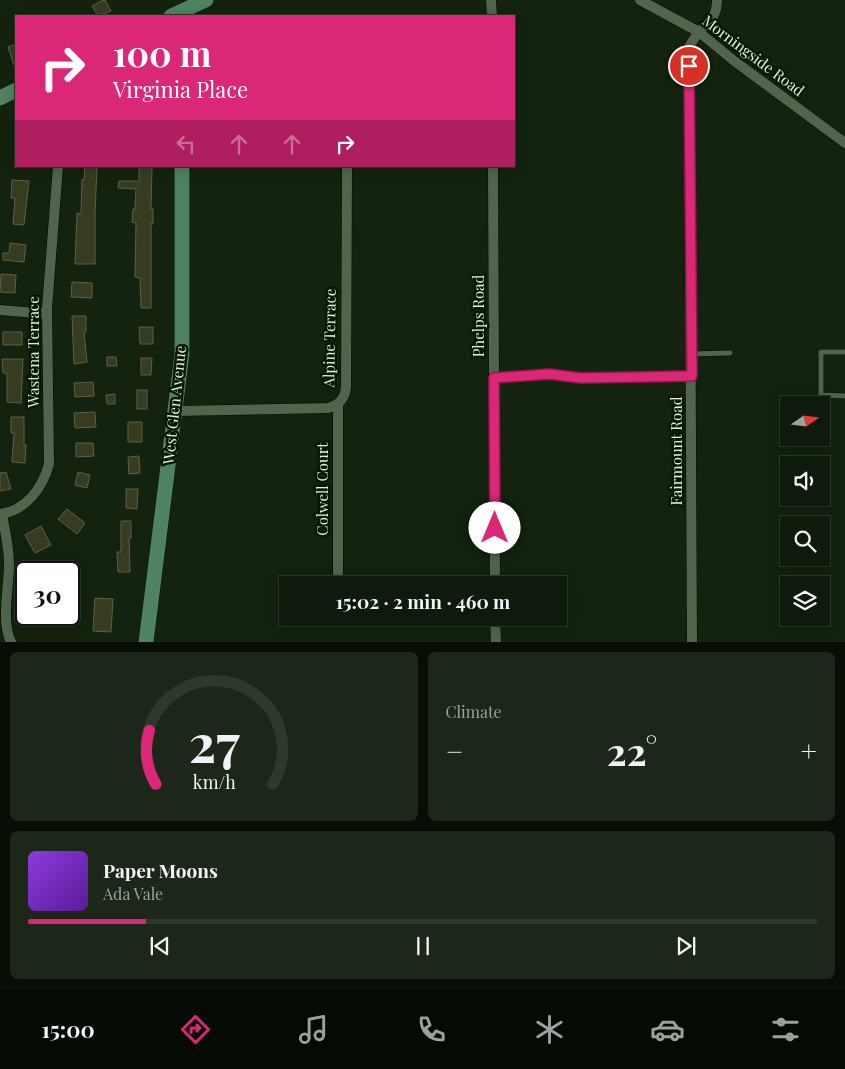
<!DOCTYPE html>
<meta charset="utf-8">
<style>
body{margin:0;font-family:"Playfair Display",serif;background:#1c2719;color:#f1f3f6;height:100vh;display:flex;flex-direction:column;font-size:19px;white-space:nowrap}
*{box-sizing:border-box;margin:0}
p{font-size:16px;color:#9ba19d}
.icon{flex:none;width:28px;height:28px;fill:none;stroke:currentColor;stroke-width:2;stroke-linecap:round;stroke-linejoin:round}
.map{position:relative;height:642px;overflow:hidden}
.sheet{display:flex;flex-direction:column;gap:10px;padding:10px;background:#080e06;flex:1}
.sheet>*{flex:none}
.top-card{position:absolute;left:15px;top:15px;width:500px;height:152px;border-radius:0px;box-shadow:0 2px 12px #0003,0 0 0 1px #2e382c;background:#db2777;color:#fff;overflow:hidden}
.needle{width:32px;rotate:76deg}
.fabs{position:absolute;left:780px;top:396px;display:grid;gap:10px}
.fabs a{display:grid;place-items:center;width:50px;height:50px;border-radius:0px;background:#0e1a0b;box-shadow:0 2px 12px #0003,0 0 0 1px #2e382c;font-size:25px}
.speed{position:absolute;left:15px;top:561px;display:flex;gap:10px;font-size:25px;font-weight:700;text-align:center}
.speed>*{display:grid;place-content:center;width:65px;height:65px;border-radius:50%;background:#0e1a0b;box-shadow:0 2px 12px #0003,0 0 0 1px #2e382c;line-height:1}
.speed .limit{border:2px solid #111;border-radius:8px;background:#fff;color:#111}
.pin{position:absolute;display:grid;place-items:center;width:42px;height:42px;color:#fff;margin:-21px;border:2px solid #fff;border-radius:50%;box-shadow:0 1px 5px #0007}
.me{position:absolute;width:55px;margin:-28px;rotate:0deg;stroke-linejoin:round;filter:drop-shadow(0 0 4px #0008)}
.turn{display:flex;align-items:center;gap:18px;height:105px;padding:0 15px;font-size:22px}
.turn .icon{width:65px;height:65px;stroke-width:2.5}
.turn b{display:block;font-size:35px;line-height:42px}
.lanes{display:flex;align-items:center;height:48px;padding:0 15px;background:#0003;justify-content:center;gap:25px;direction:ltr}
.lanes .off{opacity:.35}
.big{font-size:38px;font-weight:700;line-height:1.1}
.sheet .card{flex:1;display:flex;flex-direction:column;justify-content:center;gap:8px;min-width:0;padding:0 18px;border-radius:8px;background:#1c2719}
.sheet .dial{align-items:center;gap:0}
.dial svg{height:130px;overflow:visible;fill:none;stroke:#2e382c;stroke-width:7;stroke-linecap:round;text-anchor:middle}
.dial text{fill:#f1f3f6;stroke:none}
.song{display:flex;align-items:center;gap:15px}
.cover{width:60px;height:60px;border-radius:8px;background:linear-gradient(135deg,hsl(270 70% 55%),hsl(270 70% 35%))}
.played{height:5px;border-radius:2px;background:linear-gradient(90deg,#db2777 15%,#2e382c 15%)}
.keys{display:flex;justify-content:space-around;direction:ltr}
.heat{display:flex;justify-content:space-between;align-items:center;font-size:28px;direction:ltr}
.sheet .tiles{flex:1;display:grid;gap:10px;grid-template-columns:1fr 1fr}
.card:last-child{grid-column:span 2}
.trip{position:absolute;left:279px;top:576px;width:288px;height:50px;border-radius:0px;background:#0e1a0b;box-shadow:0 2px 12px #0003,0 0 0 1px #2e382c;font-weight:700;line-height:50px;text-align:center}
.menu{display:flex;height:80px;justify-content:space-around;align-items:center;background:#060a04;color:#9ba19d}
.menu .icon{width:35px;height:35px}
.menu .selected{color:#db2777}
.menu b{font-size:22px;color:#f1f3f6}
.map>svg:first-child{display:block}
.building{fill:#373c20;stroke:#5c6145}
.lines{fill:none;stroke-linecap:round;stroke-linejoin:round}
.lane-casing{stroke:#010c00;stroke-width:6}
.street-casing{stroke:#010c00;stroke-width:11}
.secondary-casing{stroke:#010c00;stroke-width:16}
.lane{stroke:#51644d;stroke-width:5}
.street{stroke:#51644d;stroke-width:10}
.secondary{stroke:#4e8262;stroke-width:15}
.route-casing{stroke:#8e194d;stroke-width:12}
.route{stroke:#db2777;stroke-width:9}
.labels{text-anchor:middle;stroke-width:5;stroke-linejoin:round;paint-order:stroke}
.street-label{font-size:15px;fill:#e3eee1;stroke:#091906}
</style>
<div class="map">
<svg width="845" height="642" viewBox="0 0 845 642">
<rect width="100%" height="100%" fill="#13230f"/>
<path class="building" d="M103 0H105L111 11 98 16 92 6Z
M16 44V68H15L8 47Z
M85 166H97L95 214V264H75L77 213 81 214 82 179 84 180Z
M139 166H152L151 209H153V224L151 223V308H141L140 278 135 277 136 223 132 222 133 209H135L136 189 118 188 119 181H139Z
M12 180 29 181 24 225 13 224 15 198H11Z
M10 243 26 245 24 262 3 260V253H9Z
M1 274 16 275 15 293 0 292Z
M72 282 92 283V298L71 297Z
M72 316H86V332H84L87 362 74 364Z
M139 327H153V344H140Z
M3 332H22V345H3Z
M107 357H116L117 366H107Z
M141 358H152L151 375H141Z
M2 359H23L21 403 7 402V373H3Z
M93 382 94 396 75 397 74 383Z
M137 390H147V409H137Z
M115 394V404H107L106 395Z
M95 412 96 427 75 428 74 413Z
M11 417H24V445H26L25 463 12 462 14 433H11Z
M128 422H142V442H128Z
M76 443H93L94 456 76 457Z
M139 456 140 473 129 474 128 457Z
M6 472 11 489 0 491V473Z
M78 472 90 475 87 488 75 485Z
M126 489H138L137 509 126 508Z
M67 509 85 523 77 534 58 519Z
M121 521H131V538H129L130 572H118L117 552H121Z
M41 526 51 545 35 553 25 535Z
M95 598 113 599 111 632 93 631Z
M27 615H42V624L27 625Z"/>
<g class="lines">
<g class="lane-casing">
<path id="lane" d="M845 352H821V395L845 396
M691 354 730 353
M494 377 549 374 581 379 691 376"/>
</g>
<g class="street-casing">
<path id="street" d="M491 0 492 16
M640 0 699 32 733 60 845 143
M493 166 495 585
M0 310 47 314
M338 404V573
M175 411 328 408C339 405 345 399 346 387L347 166
M0 514C26 511 43 487 49 464L47 308 58 166
M2 514C5 531 9 547 9 564 9 586 1 623 11 642
M495 618 496 642
M692 642 689 47C692 42 694 38 698 33 707 22 717 19 717 0"/>
</g>
<g class="secondary-casing">
<path id="secondary" d="M171 16 206 0
M0 98 16 90
M146 642 182 354V166"/>
</g>
<use href="#lane" class="lane"/>
<use href="#street" class="street"/>
<use href="#secondary" class="secondary"/>
</g>
<g class="lines">
<g class="route-casing">
<path id="route" d="M495 528 494 378 549 374 581 378 692 376 689 66"/>
</g>
<use href="#route" class="route"/>
</g>
<g class="labels">
<g class="street-label">
<text transform="translate(753 56) rotate(37)" y="5">Morningside Road</text>
<text transform="translate(479 316) rotate(-90)" y="5">Phelps Road</text>
<text transform="translate(330 338) rotate(-89)" y="5">Alpine Terrace</text>
<text transform="translate(34 352) rotate(-90)" y="5">Wastena Terrace</text>
<text transform="translate(175 405) rotate(-84)" y="5">West Glen Avenue</text>
<text transform="translate(677 451) rotate(-90)" y="5">Fairmount Road</text>
<text transform="translate(323 489) rotate(-90)" y="5">Colwell Court</text>
</g>
</g>
</svg>
<div class="fabs">
<a><svg class="needle" viewBox="-14 -14 28 28"><path d="M0-13l5 13h-10z" fill="#e53935"/><path d="M0 13l5-13h-10z" fill="#9ba19d"/></svg></a>
<a><svg class="icon" aria-label="sound" viewBox="0 0 24 24"><path d="M4 9h4l5-4v14l-5-4H4zM17 9q2 3 0 6"/></svg></a>
<a><svg class="icon" aria-label="search" viewBox="0 0 24 24"><circle cx="10" cy="10" r="6"/><path d="M15 15l6 6"/></svg></a>
<a><svg class="icon" aria-label="layers" viewBox="0 0 24 24"><path d="M12 4l9 5-9 5-9-5zM3 14l9 5 9-5"/></svg></a>
</div>
<div class="speed"><div class="limit">30</div></div>
<div class="pin" style="left:689px;top:66px;background:#d93025"><svg class="icon" aria-label="arrive" viewBox="0 0 24 24"><path d="M6 21V4h12l-3 4 3 4H6"/></svg></div>
<svg class="me" style="left:495px;top:528px" viewBox="-20 -20 40 40"><circle r="19" fill="#fff"/><path d="M0-13L10 11 0 6-10 11z" fill="#db2777"/></svg>
<div class="trip">15:02 · 2 min · 460 m</div>
<div class="top-card">
<div class="turn"><svg class="icon" aria-label="right" viewBox="0 0 24 24"><path d="M7 20v-9h11M14 6l5 5-5 5"/></svg><div><b>100 m</b>Virginia Place</div></div>
<div class="lanes"><svg class="icon off" aria-label="left" viewBox="0 0 24 24"><path d="M17 20v-9H6M10 6l-5 5 5 5"/></svg><svg class="icon off" aria-label="ahead" viewBox="0 0 24 24"><path d="M12 20V5M6 11l6-6 6 6"/></svg><svg class="icon off" aria-label="ahead" viewBox="0 0 24 24"><path d="M12 20V5M6 11l6-6 6 6"/></svg><svg class="icon" aria-label="right" viewBox="0 0 24 24"><path d="M7 20v-9h11M14 6l5 5-5 5"/></svg></div>
</div>
</div>
<section class="sheet">
<div class="tiles">
<div class="card dial"><svg viewBox="0 0 100 80">
<path d="M14 69A42 42 0 1 1 86 69"/>
<path d="M14 69A42 42 0 0 1 10 36" stroke="#db2777"/>
<text x="50" y="56" font-size="32" font-weight="700">27</text>
<text x="50" y="72" font-size="11">km/h</text>
</svg></div>
<div class="card"><p>Climate</p>
<div class="heat"><a>−</a><b class="big">22°</b><a>+</a></div>
</div>
<div class="card">
<div class="song"><i class="cover"></i><div><b>Paper Moons</b><p>Ada Vale</p></div></div>
<div class="played"></div>
<div class="keys"><svg class="icon" aria-label="previous" viewBox="0 0 24 24"><path d="M18 5L8 12l10 7zM5 5v14"/></svg><svg class="icon" aria-label="pause" viewBox="0 0 24 24"><path d="M8 5v14M16 5v14"/></svg><svg class="icon" aria-label="next" viewBox="0 0 24 24"><path d="M6 5l10 7-10 7zM19 5v14"/></svg></div>
</div>
</div>
</section>
<nav class="menu">
<b>15:00</b>
<svg class="icon selected" aria-label="directions" viewBox="0 0 24 24"><path d="M12 3l9 9-9 9-9-9zM9 14v-3h6M13 9l2 2-2 2"/></svg>
<svg class="icon" aria-label="music" viewBox="0 0 24 24"><path d="M9 18V5l10-2v13"/><circle cx="6" cy="18" r="3"/><circle cx="16" cy="16" r="3"/></svg>
<svg class="icon" aria-label="phone" viewBox="0 0 24 24"><path d="M5 4h4l2 5-3 2q2 4 5 5l2-3 5 2v4C11 20 4 13 5 4z"/></svg>
<svg class="icon" aria-label="climate" viewBox="0 0 24 24"><path d="M12 3v18M4 7l16 10M4 17L20 7"/></svg>
<svg class="icon" aria-label="car" viewBox="0 0 24 24"><path d="M5 17H2v-5l4-1 3-4h7l3 4 3 1v5h-3M9 17h6M6 11h13"/><circle cx="7" cy="17" r="2"/><circle cx="17" cy="17" r="2"/></svg>
<svg class="icon" aria-label="filters" viewBox="0 0 24 24"><path d="M4 7h16M4 17h16"/><circle cx="9" cy="7" r="2"/><circle cx="15" cy="17" r="2"/></svg>
</nav>
